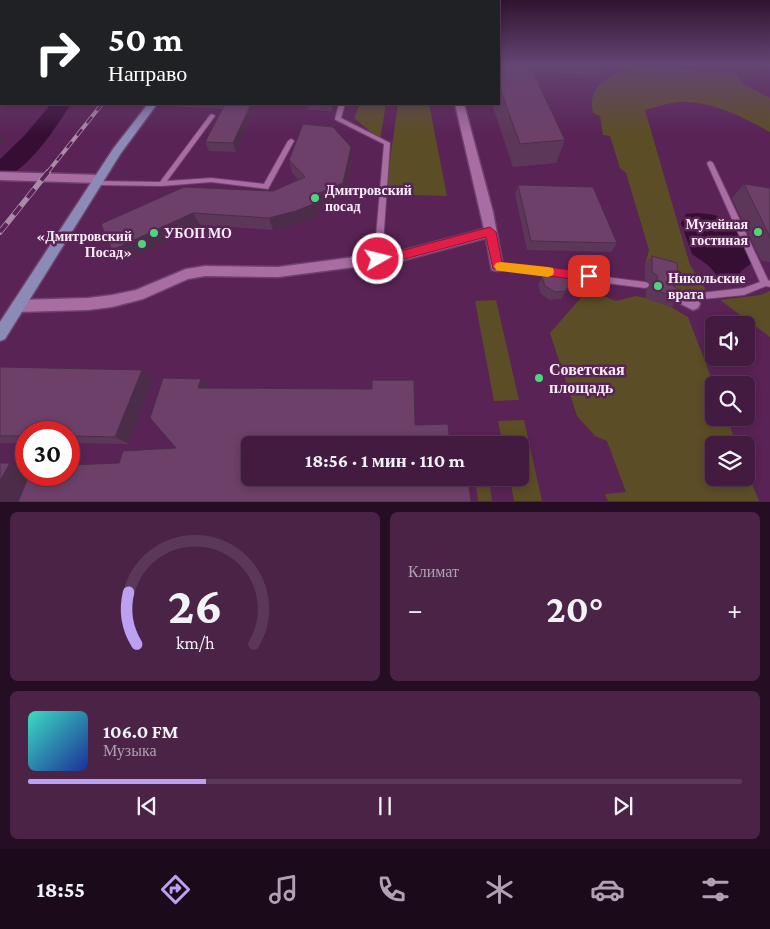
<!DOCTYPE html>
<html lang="ru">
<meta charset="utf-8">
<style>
body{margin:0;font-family:"Crimson Pro",serif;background:#4a2347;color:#f1f3f6;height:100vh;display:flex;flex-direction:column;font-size:19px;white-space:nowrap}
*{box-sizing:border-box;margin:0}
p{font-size:16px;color:#afa1b1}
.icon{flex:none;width:28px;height:28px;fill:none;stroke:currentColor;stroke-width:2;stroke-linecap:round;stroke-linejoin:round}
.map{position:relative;height:502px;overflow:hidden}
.details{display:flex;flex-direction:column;gap:10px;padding:10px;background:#250e23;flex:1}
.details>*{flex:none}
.top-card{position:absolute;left:0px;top:0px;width:500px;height:105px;box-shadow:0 2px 8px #0003,0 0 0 1px #5b3859;background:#202124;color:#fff;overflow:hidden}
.tools{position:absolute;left:705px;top:316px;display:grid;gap:10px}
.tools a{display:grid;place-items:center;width:50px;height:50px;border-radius:8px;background:#431a40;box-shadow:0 2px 8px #0003,0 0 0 1px #5b3859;font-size:25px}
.speed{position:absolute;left:15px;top:421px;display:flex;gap:10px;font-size:25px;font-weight:700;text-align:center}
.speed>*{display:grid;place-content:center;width:65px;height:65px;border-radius:50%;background:#431a40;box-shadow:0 2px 8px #0003,0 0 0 1px #5b3859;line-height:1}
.speed .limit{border:8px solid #d22;background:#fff;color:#111}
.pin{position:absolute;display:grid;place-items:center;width:42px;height:42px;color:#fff;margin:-21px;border-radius:10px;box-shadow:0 2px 8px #0006}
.me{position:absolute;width:55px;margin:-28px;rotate:82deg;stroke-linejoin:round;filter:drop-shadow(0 0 4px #0008)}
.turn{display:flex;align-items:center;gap:18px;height:105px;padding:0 25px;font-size:22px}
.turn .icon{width:65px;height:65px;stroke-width:2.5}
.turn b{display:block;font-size:35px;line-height:42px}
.big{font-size:38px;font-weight:700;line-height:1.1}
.details .tile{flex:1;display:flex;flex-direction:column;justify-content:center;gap:8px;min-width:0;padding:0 18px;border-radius:8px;background:#4a2347}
.details .dial{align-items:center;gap:0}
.dial svg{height:130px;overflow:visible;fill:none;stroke:#5b3859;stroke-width:7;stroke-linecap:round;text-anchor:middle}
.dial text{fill:#f1f3f6;stroke:none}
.song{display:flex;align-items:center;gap:15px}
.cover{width:60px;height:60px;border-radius:8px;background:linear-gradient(135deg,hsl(170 70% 55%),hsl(230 70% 35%))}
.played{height:5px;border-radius:2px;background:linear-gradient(90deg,#bca0f2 25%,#5b3859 25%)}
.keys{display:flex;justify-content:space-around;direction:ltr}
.heat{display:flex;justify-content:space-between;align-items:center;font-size:28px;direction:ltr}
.details .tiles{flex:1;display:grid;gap:10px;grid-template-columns:1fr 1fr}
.tile:last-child{grid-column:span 2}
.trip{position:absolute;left:241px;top:436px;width:288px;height:50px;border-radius:8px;background:#431a40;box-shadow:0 2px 8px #0003,0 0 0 1px #5b3859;font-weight:700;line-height:50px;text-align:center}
.dock{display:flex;height:80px;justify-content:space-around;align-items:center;background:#1b0a1a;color:#afa1b1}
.dock .icon{width:35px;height:35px}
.dock .on{color:#bca0f2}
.dock b{font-size:22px;color:#f1f3f6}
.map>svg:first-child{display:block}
.green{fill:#5b4d26}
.water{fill:#360e34}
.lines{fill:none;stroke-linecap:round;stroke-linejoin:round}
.river{fill:#360e34;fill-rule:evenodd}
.lane-casing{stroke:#6e426c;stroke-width:2}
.street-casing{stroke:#6e426c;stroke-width:3}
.secondary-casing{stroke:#6e426c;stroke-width:3}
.lane{fill:#a86da3;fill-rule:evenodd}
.street{fill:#a86da3;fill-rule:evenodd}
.secondary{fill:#8c8ab6;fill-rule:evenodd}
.rail-far1-casing{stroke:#ac8ba9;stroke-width:4}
.rail-casing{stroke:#ac8ba9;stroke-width:5.5}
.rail-far1{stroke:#592355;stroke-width:2.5;stroke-dasharray:8;stroke-linecap:butt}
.rail{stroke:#592355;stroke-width:4;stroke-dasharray:11;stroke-linecap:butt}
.wall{fill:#5d3759}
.shaded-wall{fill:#4c2d49}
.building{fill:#6c4068;stroke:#4c2d49}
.route{fill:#e11d48;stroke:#92132f}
.slow{fill:#f59e0b}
.poi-dot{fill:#4dd676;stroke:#592355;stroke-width:2}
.labels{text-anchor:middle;stroke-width:5;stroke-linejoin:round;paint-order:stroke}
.poi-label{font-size:14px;font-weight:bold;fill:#fbeef9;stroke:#592355;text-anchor:start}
.near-poi-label{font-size:16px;font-weight:bold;fill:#fbeef9;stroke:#592355;text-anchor:start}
</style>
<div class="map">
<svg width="770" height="502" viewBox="0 0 770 502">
<rect width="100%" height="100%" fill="#592355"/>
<path class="green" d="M626 66 735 73 742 83 770 98V132C744 118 710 100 679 102 668 103 656 107 645 110L690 265 705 288 703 294 684 293 670 287 669 272 645 265 649 250 626 173 620 168 610 136 603 135 600 116 593 113C592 107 591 99 594 93 600 80 618 71 627 71Z
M360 104H386L380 140 354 118Z
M398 104H429L447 196 385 194Z
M591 291 616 301 636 296 646 298 671 307 688 317 714 385V418H727L737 445H714V478H746V469L759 501H608L605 494 626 492 607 441 595 436 577 416 550 333 585 293Z
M770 291V337L720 300 760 295Z
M496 300 519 400 494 401 475 301Z
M524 420 542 501H514L510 478H520V445H503L498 421Z
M475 478H489L492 501H478Z"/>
<path class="water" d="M698 213C739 216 737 230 752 263L741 271 738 276 740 283 734 286 724 284 709 266 692 254 681 223 686 214Z"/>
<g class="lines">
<path class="river" d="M0 64H1V74H0Z
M51 104H71C55 128 29 171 0 179V159L25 135Z"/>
<g class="lane-casing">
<path id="lane" d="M339 104H345L341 118 390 143 382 259 381 261H375L374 259 384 144 336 120 335 119Z
M212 114 215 116 167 181 211 178 264 184 288 141 291 139 293 140 294 141 268 189 211 182 162 186 97 185 94 183 97 181 160 182 210 115Z
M710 161 713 163 768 280 770 281V287L766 286 744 295 683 301 680 300 679 298 680 296 683 295 744 288 760 282 707 163Z
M497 263 645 282 648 283 649 285 648 287 645 288 497 269 494 268 493 266 494 264Z"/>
</g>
<g class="street-casing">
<path id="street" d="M455 104H464L493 212 503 266 502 270 497 271 492 270 491 266 486 238 401 261 278 277 205 276 188 279 143 299 112 307 88 310 18 312 13 310 11 306 13 302 18 300 88 298 112 295 136 290 186 269 205 266 278 267 401 251 484 229Z
M0 172 99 175 104 179 99 183 0 180Z
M682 292 698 300 700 304 698 308 693 310 677 302 675 298 677 294Z"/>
</g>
<g class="secondary-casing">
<path id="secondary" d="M763 64H770V66H764Z
M148 104H157L121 153 5 339 0 341V322L113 149Z"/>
</g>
<use href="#lane" class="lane"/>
<use href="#street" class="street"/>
<use href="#secondary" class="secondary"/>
<g class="rail-far1-casing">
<path id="rail-far1" d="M47 173 102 104"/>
</g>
<g class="rail-casing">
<path id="rail" d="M0 232 48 172"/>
</g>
<use href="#rail-far1" class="rail-far1"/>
<use href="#rail" class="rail"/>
</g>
<path class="wall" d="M499 64H602L597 75 532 71 565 140 556 163 513 167 492 104H499Z
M176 104H257L236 152 209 151 205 142 222 109 178 107Z
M307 104H334L332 111 308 110Z
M289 160 352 161 345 196 319 207 316 217 299 224 273 230 200 225 123 263 112 250 101 224 273 191 299 180 292 173Z
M744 184 770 188V262L761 261 732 198Z
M518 185 617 243 611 252 527 250 515 194Z
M652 256 678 279 672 285 680 299 671 307 646 298V290L651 284 645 280V265Z
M542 277 570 284 561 299 550 300 541 294 538 285Z
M0 368 142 370 153 380 129 444 69 443V432H26V443H0Z"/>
<path class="shaded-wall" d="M251 104H257L236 152 233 143Z
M331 104H334L332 111Z
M2 135 6 139 0 144V136Z
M351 147 352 161 345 196 319 207 316 217 299 224 273 230 269 218 317 194Z
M193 213 200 225 123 263 112 250Z
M142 370 153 380 129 444 115 437Z
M201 379 210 389 198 388Z
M10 463 26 468V475H32L19 502H0V481Z"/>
<path class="building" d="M499 64H529L565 140 520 144 499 86Z
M225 104H251L233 143 205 142Z
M303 124 333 127 351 147 343 183 317 194 313 204 296 211 269 218 193 213 112 250 101 224 184 187 273 191 305 177 289 160Z
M744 184 770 188V237Z
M518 185 593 187 617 243 531 241Z
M652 256 677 263 678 279 673 281 672 285 679 290 680 299 653 289V282L657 280 658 276 652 272Z
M547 270H557L567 276 570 284 566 291 555 292 545 286 542 277Z
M1 367 142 370 115 437 69 436V432H26V436H0V368Z
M163 378 201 379 198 388 372 389V380H414L415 425 448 424 450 445H250V478H468L471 502H18L29 475H69V465L119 463 123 451 176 448 150 418Z
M0 463H10L0 481Z"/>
<linearGradient id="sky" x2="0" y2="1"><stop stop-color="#31132f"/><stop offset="0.48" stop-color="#644573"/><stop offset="1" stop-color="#644573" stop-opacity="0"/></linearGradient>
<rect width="770" height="134" fill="url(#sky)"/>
<path class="route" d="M490 227 496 232 502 262 589 272 593 273 595 276 593 280 589 281 493 269 486 237 401 260 378 263 372 259 378 254 401 251Z"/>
<path class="slow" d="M500 262 548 267 553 268 554 272 553 275 548 277 500 271 496 270 494 266 496 263Z"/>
<g class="poi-dot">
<circle cx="315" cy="198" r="5"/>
<circle cx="758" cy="232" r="5"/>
<circle cx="154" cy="233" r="5"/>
<circle cx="142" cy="244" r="5"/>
<circle cx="658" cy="286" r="5"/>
<circle cx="539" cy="378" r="5"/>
</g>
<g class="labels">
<g class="poi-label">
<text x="325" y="195">Дмитровский<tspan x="325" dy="16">посад</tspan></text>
<text x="748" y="229" text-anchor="end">Музейная<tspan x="748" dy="16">гостиная</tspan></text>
<text x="164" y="238">УБОП МО</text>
<text x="132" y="241" text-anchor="end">«Дмитровский<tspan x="132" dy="16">Посад»</tspan></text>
<text x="668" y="283">Никольские<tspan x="668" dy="16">врата</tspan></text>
</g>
<g class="near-poi-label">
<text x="549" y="375">Советская<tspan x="549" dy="18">площадь</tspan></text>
</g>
</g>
</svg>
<div class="tools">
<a><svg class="icon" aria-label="sound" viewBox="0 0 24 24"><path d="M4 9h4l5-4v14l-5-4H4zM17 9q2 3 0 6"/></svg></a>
<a><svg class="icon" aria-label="search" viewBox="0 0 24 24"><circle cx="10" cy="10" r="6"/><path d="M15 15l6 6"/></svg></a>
<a><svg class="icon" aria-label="layers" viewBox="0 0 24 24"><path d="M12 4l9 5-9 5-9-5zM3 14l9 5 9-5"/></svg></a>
</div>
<div class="speed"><div class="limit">30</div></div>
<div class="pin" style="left:589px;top:276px;background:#d93025"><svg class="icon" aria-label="arrive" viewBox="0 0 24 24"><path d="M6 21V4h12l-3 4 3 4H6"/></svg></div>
<svg class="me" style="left:378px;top:259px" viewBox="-20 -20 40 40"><circle r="17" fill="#e11d48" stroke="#fff" stroke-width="3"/><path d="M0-11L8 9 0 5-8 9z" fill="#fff"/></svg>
<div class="trip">18:56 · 1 мин · 110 m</div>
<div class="top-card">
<div class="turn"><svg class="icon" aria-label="right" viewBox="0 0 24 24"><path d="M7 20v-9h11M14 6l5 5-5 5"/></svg><div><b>50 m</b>Направо</div></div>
</div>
</div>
<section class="details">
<div class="tiles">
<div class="tile dial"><svg viewBox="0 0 100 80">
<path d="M14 69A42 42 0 1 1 86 69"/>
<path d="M14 69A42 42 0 0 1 9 37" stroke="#bca0f2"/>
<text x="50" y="56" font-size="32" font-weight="700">26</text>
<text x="50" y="72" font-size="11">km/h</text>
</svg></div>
<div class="tile"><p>Климат</p>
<div class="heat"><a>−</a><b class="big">20°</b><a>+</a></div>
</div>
<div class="tile">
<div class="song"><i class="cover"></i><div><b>106.0 FM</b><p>Музыка</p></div></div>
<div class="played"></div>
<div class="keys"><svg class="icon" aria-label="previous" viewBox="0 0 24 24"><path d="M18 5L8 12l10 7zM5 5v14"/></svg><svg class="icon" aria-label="pause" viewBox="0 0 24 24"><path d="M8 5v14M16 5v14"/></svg><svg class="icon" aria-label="next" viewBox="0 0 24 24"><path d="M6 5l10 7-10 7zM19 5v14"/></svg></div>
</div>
</div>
</section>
<nav class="dock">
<b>18:55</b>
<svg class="icon on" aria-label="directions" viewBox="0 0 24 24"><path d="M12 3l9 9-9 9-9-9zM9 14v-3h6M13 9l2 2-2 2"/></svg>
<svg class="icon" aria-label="music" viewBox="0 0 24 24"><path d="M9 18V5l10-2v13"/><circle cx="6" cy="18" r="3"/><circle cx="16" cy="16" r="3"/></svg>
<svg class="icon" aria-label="phone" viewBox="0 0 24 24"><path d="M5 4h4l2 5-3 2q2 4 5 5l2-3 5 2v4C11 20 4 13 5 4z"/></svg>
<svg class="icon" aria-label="climate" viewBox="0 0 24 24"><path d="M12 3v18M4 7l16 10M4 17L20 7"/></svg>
<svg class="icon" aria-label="car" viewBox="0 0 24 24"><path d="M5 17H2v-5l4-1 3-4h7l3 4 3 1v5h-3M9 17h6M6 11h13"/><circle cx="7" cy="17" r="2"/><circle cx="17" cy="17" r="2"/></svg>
<svg class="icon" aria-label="filters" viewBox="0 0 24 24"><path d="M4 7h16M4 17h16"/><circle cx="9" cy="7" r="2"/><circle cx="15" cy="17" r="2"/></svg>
</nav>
